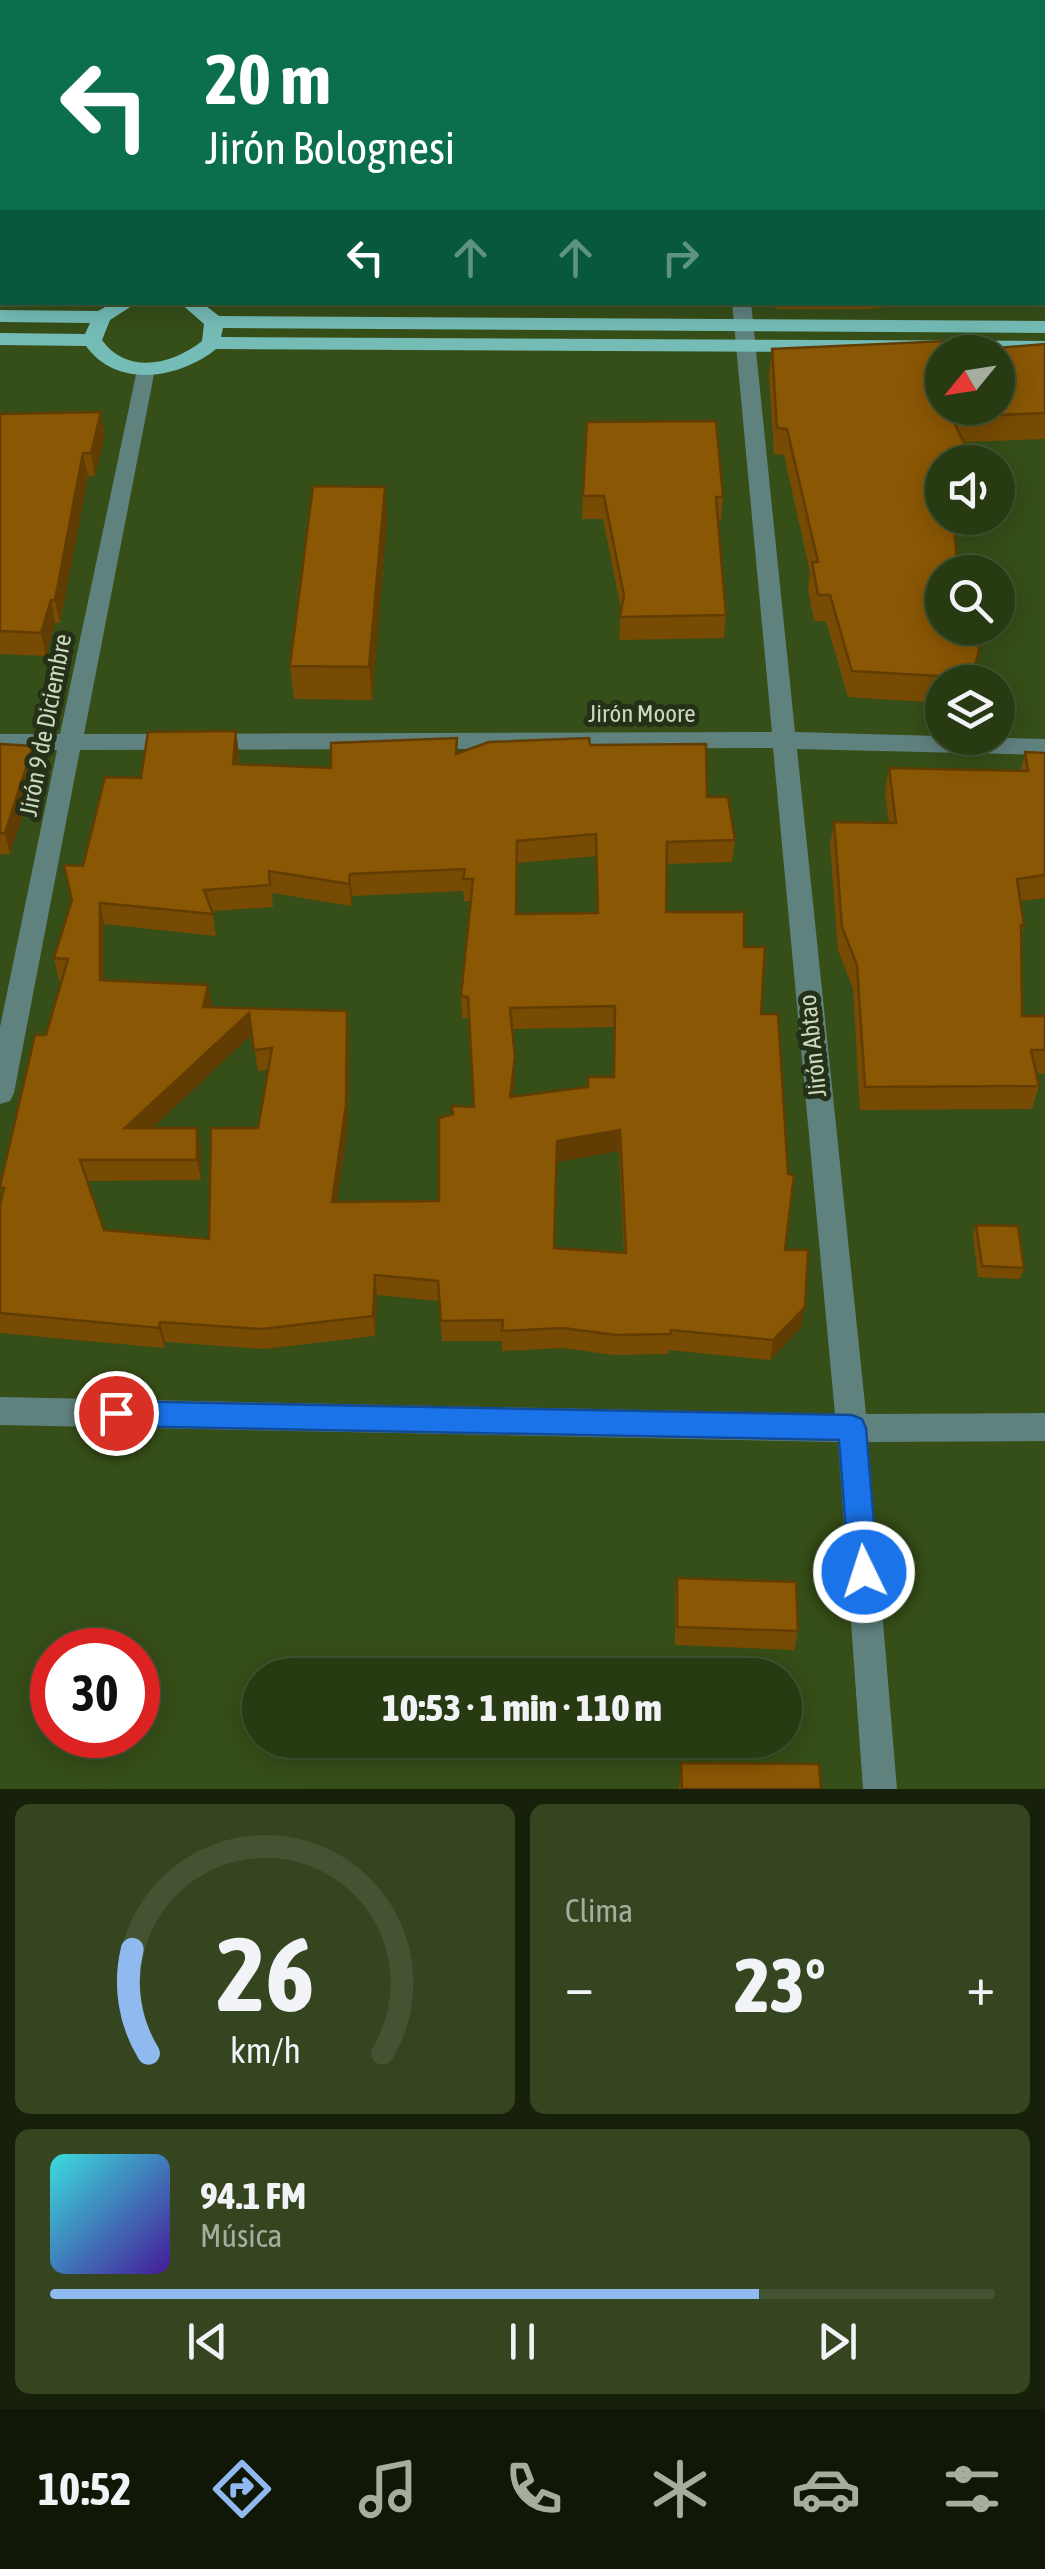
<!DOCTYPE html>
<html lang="es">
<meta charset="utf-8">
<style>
body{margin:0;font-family:"Asap Condensed",sans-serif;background:#344520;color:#f1f3f6;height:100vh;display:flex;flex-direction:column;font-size:38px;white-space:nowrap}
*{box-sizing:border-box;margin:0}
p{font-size:32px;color:#a5ad9f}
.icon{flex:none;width:55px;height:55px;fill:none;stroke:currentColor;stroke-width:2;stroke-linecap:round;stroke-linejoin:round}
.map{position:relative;height:1789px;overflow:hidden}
.side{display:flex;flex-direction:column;gap:15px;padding:15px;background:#16200a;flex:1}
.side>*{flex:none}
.hud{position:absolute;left:0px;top:0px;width:1045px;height:305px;box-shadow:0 5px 25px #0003,0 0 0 2px #445432;background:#0b6e4f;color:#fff;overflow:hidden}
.needle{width:65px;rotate:240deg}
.controls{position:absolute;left:925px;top:335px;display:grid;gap:20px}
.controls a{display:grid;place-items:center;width:90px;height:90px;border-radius:50%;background:#283a12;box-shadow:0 5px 25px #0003,0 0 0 2px #445432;font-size:50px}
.speed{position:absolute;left:30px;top:1628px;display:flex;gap:20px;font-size:50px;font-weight:700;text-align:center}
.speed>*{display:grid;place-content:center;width:130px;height:130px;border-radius:50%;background:#283a12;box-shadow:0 5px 25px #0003,0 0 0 2px #445432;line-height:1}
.speed .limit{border:15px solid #d22;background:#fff;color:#111}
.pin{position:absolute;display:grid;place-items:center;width:85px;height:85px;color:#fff;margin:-42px;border:5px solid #fff;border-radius:50%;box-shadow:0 2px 10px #0007}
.me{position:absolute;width:110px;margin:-55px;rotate:356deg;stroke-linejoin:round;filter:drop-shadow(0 0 8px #0008)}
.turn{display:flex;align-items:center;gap:35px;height:210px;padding:0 40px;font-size:45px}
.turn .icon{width:130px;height:130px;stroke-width:2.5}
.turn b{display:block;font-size:70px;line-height:85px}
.lanes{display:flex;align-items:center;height:95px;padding:0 40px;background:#0003;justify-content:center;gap:50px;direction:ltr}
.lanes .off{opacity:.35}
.big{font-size:75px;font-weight:800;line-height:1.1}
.side .card{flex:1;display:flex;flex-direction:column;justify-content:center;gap:15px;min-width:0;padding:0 35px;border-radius:15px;background:#344520}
.side .dial{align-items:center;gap:0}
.dial svg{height:260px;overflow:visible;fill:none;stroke:#445432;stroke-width:7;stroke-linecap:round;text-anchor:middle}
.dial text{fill:#f1f3f6;stroke:none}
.song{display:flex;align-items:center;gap:30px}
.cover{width:120px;height:120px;border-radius:15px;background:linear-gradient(135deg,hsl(180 70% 55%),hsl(260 70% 35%))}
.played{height:10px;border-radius:5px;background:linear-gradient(90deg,#90b9f0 75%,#445432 75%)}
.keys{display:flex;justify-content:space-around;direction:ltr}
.heat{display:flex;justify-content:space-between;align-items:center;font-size:55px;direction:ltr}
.side .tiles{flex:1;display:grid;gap:15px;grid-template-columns:1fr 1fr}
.card:last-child{grid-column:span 2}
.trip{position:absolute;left:242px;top:1658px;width:560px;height:100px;border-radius:50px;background:#283a12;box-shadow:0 5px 25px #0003,0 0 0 2px #445432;font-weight:800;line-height:100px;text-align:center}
.tab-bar{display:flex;height:160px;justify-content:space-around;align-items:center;background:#101707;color:#a5ad9f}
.tab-bar .icon{width:70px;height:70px}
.tab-bar .active{color:#90b9f0}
.tab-bar b{font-size:45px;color:#f1f3f6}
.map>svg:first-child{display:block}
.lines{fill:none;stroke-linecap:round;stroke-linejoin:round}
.minor{fill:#60827f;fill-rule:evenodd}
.major{fill:#75bcb6;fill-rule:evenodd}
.wall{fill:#774b03;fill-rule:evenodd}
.shaded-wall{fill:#613d03}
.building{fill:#8a5704;stroke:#613d03;stroke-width:2.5;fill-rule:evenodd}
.route{fill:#1a73e8;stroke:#114b97;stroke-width:2.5}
.labels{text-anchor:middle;stroke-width:10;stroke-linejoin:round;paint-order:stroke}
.street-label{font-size:25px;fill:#cad9bc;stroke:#253019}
</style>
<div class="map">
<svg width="1045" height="1789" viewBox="0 0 1045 1789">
<rect width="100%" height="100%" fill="#364e18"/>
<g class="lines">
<path class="minor" d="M703 0H719L720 2H704Z
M1042 42H1045V52H1042Z
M732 302H751L795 732 1045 739V755L797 749 866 1414 1045 1413V1441L868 1442 897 1789H863L838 1442 0 1425V1397L835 1414 773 748 80 750 14 1093 10 1101 0 1104V1027L57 750H0V734H60L138 365H152L155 369 84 734 772 732Z"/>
<path class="major" d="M114 302H138L110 320 102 340C127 375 172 365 202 341L204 324 179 302H201L219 316 1045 321V333L223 328 221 337 1045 341V353L216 349C179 379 117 389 86 346L0 345V333L85 334 90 323 0 322V310L98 311Z"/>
</g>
<path class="wall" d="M0 0H212V2H2V113H0Z
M965 0H1045V31H1042V2H966Z
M0 170H2V302H89L0 304Z
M774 302H929L871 309H775Z
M1045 344V439L964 442 942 462V518H984L954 520 957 559 979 650 972 682H942V703L848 697 826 621H814L808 589 810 572 784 455 774 454 769 375 772 349 949 352Z
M0 414 105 435 95 476H88L60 623H55L46 656 0 654Z
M583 496 723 497 721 520H718L726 615 724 638 619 640 621 609 603 519H582Z
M387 520 372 700 294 699 290 666Z
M457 738V754L590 745 707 797 735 840 732 862 666 864V912L744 947 761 1014 785 1250 801 1327 770 1360 669 1350 668 1354 614 1355 563 1348 502 1351V1341H442L439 1301 377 1295 375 1336 264 1349 165 1342 164 1348 0 1333V1206L2 1195 0 1186 62 980H59L54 958 83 866 141 778 239 753 238 764 331 768ZM596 856 597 913 516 914 517 863ZM463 891 464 901H471L461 996 462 1018H468L474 1107 439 1201 337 1202 348 1126 349 1032 212 1007 104 980V924L216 936 212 911 273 907 272 893 351 906 352 896ZM614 1027 613 1077 588 1087 513 1097 515 1057 512 1029ZM252 1034 258 1071 268 1070 258 1128 209 1239 104 1230 87 1181 201 1180V1149L197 1128H152ZM619 1151 624 1252 555 1248 557 1162Z
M0 744 33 746 38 768 10 854H1L0 858Z
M1025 752 1045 753V898L1020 901 1024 926 1021 938 1022 1016H1045V1074L1036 1073 1039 1086 1032 1109 860 1110 853 989 838 950 830 845 834 822 889 823 885 792 889 768 1021 771Z
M976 1225 1024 1268 1020 1279 978 1277 973 1236Z
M677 1578 798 1631 794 1650 675 1645V1597Z
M681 1763 821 1789H679Z"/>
<path class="shaded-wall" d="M101 412 105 435 95 476 91 453Z
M83 453 88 476 60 623 55 600Z
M385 487 387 520 372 700 369 667Z
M51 600 55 623 46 656 41 633Z
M236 731 239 753 236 786 233 764Z
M33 746 38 768 10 854 5 833Z
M350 874 352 896 351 906 349 884Z
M100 903 104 924V1001L100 980Z
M208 985 212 1006 203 1007Z
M347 1011 349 1032 348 1126 334 1223 332 1202Z
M249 1013 252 1034 130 1149 125 1128Z
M515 1057V1079L510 1118V1097Z
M197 1128 201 1149V1180L197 1160Z
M620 1130 619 1151 557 1162V1141Z
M375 1275 377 1295 375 1336 373 1316Z
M805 1307 801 1327 770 1360 773 1340Z
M160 1322 165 1342 164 1348 159 1328Z"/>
<path class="building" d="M0 0H200L196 2H2V86H0Z
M360 0H430V2H360Z
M663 0H696V2H663Z
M771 0H885V2H771Z
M974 0H1045V5H1042V2H974Z
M0 170H2V277H0Z
M947 341 949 352 1045 344V413L951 417 974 462H942V518H953L957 559 960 572H942V628H973L979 650 972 678 852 671 830 595H818L812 562H818L787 429 777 428 772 349ZM942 352H998V408H942Z
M101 412 91 453H83L55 600H51L41 633 0 631V414Z
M716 421 723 497H716L726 615 620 617 624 595 604 496H583L587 422Z
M313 486 385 487 369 667 290 666Z
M236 731 233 764 331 768V743L457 738 456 754 489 742 589 738 590 745 706 744 707 797H728L735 840 667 842 666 912H744V947H765L761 1014H778L788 1174 794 1175 785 1250H808L805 1307 773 1340 671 1330 670 1334 616 1335 563 1328 502 1331 503 1320 441 1321 438 1281 375 1275 373 1316 261 1329 160 1322 159 1328 0 1313V1206L4 1188 0 1187V1186L35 1035H46L68 959 54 958 72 900 64 865 83 866 105 777 141 778 148 732ZM596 834 598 913 516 914 517 841ZM465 869 463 879H473L461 996 468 997 474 1107 452 1106 453 1114 439 1118V1201L332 1202 346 1105 347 1011 203 1007 208 985 100 980V903L213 914 204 890 270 885 269 871 349 884 350 874ZM615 1006 614 1077H588V1087L510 1097 515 1057 510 1008ZM249 1013 254 1050 272 1048 258 1128H211L209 1239 104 1230 80 1160H197V1128H125ZM620 1130 626 1253 554 1248 557 1141Z
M0 744 33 746 5 833H0Z
M1025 752 1045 753V875L1017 879 1024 926 1021 925 1022 1016H1045V1050H1031L1039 1086 865 1087 857 965 842 927 834 822 896 823 889 768 1028 771Z
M976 1225 1018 1226 1024 1268 982 1266Z
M677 1578 796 1582 798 1631 677 1627Z
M681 1763 819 1764 821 1789H682Z"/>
<path class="route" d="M116 1401 852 1415 862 1419 866 1428 878 1572 874 1582 864 1586 853 1582 849 1572 839 1440 116 1426 106 1422 102 1413 106 1404Z"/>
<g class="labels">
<g class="street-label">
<text x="642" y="722">Jirón Moore</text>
<text transform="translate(45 725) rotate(-79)" y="9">Jirón 9 de Diciembre</text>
<text transform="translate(812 1046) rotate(-96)" y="9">Jirón Abtao</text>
</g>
</g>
</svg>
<div class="controls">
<a><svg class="needle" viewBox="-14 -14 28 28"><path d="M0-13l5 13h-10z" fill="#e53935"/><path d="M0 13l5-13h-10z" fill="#a5ad9f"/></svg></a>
<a><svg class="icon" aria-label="sound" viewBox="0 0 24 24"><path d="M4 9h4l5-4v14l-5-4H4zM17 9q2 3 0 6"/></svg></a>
<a><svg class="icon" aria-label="search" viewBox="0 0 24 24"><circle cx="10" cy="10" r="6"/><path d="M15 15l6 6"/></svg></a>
<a><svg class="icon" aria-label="layers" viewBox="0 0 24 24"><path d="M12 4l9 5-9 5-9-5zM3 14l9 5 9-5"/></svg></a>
</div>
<div class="speed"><div class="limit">30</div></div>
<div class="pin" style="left:116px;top:1413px;background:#d93025"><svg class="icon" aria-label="arrive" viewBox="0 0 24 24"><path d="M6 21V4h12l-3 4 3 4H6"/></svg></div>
<svg class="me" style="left:864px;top:1572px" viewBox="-20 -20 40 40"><circle r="17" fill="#1a73e8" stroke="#fff" stroke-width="3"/><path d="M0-11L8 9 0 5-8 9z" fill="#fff"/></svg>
<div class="trip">10:53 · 1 min · 110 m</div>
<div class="hud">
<div class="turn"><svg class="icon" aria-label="left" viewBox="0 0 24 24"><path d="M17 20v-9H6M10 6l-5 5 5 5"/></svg><div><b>20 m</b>Jirón Bolognesi</div></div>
<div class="lanes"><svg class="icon" aria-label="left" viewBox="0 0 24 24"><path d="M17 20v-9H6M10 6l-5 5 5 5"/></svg><svg class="icon off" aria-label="ahead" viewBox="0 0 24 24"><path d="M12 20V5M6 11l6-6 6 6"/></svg><svg class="icon off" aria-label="ahead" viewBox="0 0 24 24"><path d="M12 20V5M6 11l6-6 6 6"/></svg><svg class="icon off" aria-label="right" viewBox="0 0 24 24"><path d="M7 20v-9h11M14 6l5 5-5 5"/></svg></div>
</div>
</div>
<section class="side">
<div class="tiles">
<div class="card dial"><svg viewBox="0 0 100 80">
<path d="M14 69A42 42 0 1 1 86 69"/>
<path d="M14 69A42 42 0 0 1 9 37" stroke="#90b9f0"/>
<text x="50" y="56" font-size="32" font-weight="700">26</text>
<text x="50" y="72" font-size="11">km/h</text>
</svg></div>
<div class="card"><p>Clima</p>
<div class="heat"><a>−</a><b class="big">23°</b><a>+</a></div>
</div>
<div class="card">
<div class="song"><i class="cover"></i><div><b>94.1 FM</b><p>Música</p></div></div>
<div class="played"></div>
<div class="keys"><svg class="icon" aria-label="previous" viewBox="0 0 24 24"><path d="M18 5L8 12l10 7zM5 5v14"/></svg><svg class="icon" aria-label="pause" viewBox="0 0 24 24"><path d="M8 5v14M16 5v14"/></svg><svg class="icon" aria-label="next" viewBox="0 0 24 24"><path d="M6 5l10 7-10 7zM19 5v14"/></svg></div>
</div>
</div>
</section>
<nav class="tab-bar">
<b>10:52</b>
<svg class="icon active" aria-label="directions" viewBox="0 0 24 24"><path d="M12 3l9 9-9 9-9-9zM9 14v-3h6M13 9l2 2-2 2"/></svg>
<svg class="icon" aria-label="music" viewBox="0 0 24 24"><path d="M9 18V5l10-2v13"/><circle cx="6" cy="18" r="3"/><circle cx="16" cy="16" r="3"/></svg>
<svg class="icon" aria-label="phone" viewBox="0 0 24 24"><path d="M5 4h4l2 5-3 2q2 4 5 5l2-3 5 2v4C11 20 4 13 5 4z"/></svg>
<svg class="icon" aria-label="climate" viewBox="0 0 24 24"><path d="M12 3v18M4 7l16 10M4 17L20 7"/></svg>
<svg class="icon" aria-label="car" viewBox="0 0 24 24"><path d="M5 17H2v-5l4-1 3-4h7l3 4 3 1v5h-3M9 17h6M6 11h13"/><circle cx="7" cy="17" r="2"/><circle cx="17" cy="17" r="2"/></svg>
<svg class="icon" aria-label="filters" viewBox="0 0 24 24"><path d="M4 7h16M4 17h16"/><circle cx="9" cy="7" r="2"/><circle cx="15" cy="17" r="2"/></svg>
</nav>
